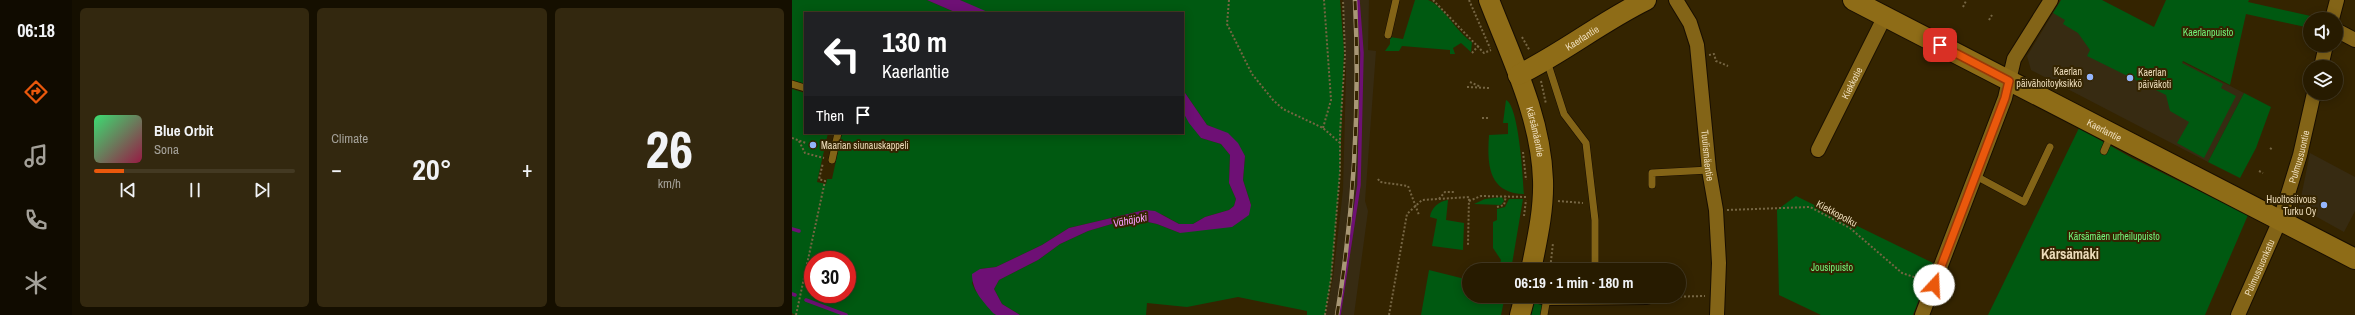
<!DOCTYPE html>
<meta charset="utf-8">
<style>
body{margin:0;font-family:"Archivo Narrow",sans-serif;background:#33280f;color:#f1f3f6;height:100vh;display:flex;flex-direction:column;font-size:15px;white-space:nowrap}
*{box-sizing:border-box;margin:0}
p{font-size:13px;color:#a4a199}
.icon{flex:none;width:22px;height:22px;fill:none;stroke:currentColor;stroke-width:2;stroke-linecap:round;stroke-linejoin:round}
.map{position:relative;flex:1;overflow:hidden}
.details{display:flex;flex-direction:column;gap:8px;padding:8px;background:#150f00;width:720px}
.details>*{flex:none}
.hud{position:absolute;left:12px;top:12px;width:380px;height:122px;border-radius:0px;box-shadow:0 2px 10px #0003,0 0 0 1px #433922;background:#202124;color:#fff;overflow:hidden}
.tools{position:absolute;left:1511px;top:12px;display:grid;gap:8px}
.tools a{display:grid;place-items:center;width:40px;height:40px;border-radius:50%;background:#271b00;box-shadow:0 2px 10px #0003,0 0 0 1px #433922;font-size:20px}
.speed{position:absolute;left:12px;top:251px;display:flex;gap:8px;font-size:20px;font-weight:700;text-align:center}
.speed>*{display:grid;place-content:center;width:52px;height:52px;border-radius:50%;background:#271b00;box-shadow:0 2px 10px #0003,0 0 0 1px #433922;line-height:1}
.speed .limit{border:6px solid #d22;background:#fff;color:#111}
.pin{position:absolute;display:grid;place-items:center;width:34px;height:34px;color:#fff;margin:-17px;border-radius:8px;box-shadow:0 2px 6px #0006}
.me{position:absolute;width:44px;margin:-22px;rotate:20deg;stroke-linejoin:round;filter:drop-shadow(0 0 3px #0008)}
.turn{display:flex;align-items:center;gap:14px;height:84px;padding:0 12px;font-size:18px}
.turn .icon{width:52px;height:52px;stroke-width:2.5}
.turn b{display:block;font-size:28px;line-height:34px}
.then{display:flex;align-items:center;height:38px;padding:0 12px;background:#0003;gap:8px;font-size:15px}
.big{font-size:30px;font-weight:700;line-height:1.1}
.details .widget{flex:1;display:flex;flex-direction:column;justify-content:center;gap:6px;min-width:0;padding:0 14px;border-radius:6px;background:#33280f}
.details .dial{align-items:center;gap:0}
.dial b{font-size:52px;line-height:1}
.song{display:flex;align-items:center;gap:12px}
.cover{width:48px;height:48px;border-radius:6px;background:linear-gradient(135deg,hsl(140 70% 55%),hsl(340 70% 35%))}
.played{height:4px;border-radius:2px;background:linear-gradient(90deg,#ea580c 15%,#433922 15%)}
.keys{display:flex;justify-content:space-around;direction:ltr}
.heat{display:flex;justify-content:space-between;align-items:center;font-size:22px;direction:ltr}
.details .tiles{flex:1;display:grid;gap:8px;grid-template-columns:repeat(3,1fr)}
.trip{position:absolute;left:670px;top:263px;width:224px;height:40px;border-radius:20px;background:#271b00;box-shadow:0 2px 10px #0003,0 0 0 1px #433922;font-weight:700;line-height:40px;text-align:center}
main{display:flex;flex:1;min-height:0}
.tabs{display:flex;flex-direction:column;width:72px;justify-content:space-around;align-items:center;background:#100b00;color:#a4a199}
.tabs .icon{width:28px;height:28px}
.tabs .current{color:#ea580c}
.tabs b{font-size:18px;color:#f1f3f6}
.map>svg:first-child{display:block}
.built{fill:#372b12}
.green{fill:#005911;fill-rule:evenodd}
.water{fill:#6e1075}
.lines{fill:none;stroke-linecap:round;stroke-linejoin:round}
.stream{stroke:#6e1075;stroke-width:3.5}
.lane-casing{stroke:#180e00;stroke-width:8}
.street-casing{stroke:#180e00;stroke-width:16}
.secondary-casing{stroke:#180e00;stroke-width:22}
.path{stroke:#766643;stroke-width:2;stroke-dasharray:2 2;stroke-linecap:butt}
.lane{stroke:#836417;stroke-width:7}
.street{stroke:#836417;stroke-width:14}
.secondary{stroke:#8e6c17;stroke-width:20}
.rail-casing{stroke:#a89775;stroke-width:4.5}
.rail{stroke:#342400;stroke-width:3;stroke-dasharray:9;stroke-linecap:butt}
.route-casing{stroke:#983908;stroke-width:10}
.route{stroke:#ea580c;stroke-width:7}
.poi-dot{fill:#95b6fd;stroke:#342400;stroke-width:1.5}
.labels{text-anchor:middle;stroke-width:4;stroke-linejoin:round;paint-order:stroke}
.park-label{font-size:10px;fill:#72f37a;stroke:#342400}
.street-label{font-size:10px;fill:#eddcba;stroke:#342400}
.poi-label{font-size:10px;fill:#eddcba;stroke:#342400;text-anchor:end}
.water-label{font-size:11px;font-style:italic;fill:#f59cfa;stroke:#342400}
.district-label{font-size:14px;font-weight:bold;fill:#eddcba;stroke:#342400}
</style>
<main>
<nav class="tabs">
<b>06:18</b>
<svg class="icon current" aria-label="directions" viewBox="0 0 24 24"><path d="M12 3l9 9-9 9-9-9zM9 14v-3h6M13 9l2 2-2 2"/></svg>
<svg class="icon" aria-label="music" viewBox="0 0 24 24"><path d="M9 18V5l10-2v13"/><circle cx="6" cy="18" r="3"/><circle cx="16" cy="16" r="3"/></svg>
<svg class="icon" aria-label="phone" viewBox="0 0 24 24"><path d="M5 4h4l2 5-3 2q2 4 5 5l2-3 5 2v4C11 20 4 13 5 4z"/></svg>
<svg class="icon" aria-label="climate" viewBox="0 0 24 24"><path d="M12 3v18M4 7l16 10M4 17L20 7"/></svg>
</nav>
<section class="details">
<div class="tiles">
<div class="widget">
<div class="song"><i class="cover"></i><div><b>Blue Orbit</b><p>Sona</p></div></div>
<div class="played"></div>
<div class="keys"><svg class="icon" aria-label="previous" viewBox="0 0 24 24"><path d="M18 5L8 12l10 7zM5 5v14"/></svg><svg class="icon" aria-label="pause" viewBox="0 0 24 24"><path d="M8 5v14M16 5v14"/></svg><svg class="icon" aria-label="next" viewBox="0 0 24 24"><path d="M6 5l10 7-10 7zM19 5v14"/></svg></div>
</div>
<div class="widget"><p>Climate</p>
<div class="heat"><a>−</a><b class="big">20°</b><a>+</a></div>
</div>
<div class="widget dial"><b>26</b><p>km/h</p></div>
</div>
</section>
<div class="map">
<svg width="1563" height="315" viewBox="0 0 1563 315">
<rect width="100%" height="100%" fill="#342400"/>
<path class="built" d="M551 0H577L576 50 584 51 573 201 576 211 562 315H534L541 278 551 190 554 74Z
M1269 0 1452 93 1416 162 1239 70 1235 56Z
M1518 153 1563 177V211L1552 232 1507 207Z"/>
<path class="green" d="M0 0H135L165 13H13V84L0 80Z
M168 0H548L552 50 548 173 539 279 533 315H515V311L446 297 395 307 355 303 354 315H228L210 304 202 289 207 280 246 260 268 244 296 231 323 223 347 220 365 224 388 233 459 205 451 180 453 156 436 134 415 125 391 90V13H198L189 11Z
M623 0C627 0 633 0 636 0 652 6 664 32 680 42L679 52 669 43 661 48 663 54H658V50L610 46 607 51H593L598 44V37L611 39Z
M1269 0H1310L1362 27 1374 0H1457L1456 2 1532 19H1518V28L1454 14 1438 85 1391 61 1390 63 1431 84 1429 88 1444 96 1412 158 1385 143 1397 122 1378 111 1374 95 1295 56 1298 50 1286 33 1271 24 1273 20 1261 13Z
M0 89 13 93V133H36L25 182 34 184 35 179H40L50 133H391V112L409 138 429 144 438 155 437 183 444 199 442 206 437 210 413 217 401 224H387L371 215 353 210 277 228 250 245 204 267 188 269 180 283 183 290 204 315H3L0 313ZM21 260H55V294H21Z
M1452 93 1479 107 1464 148 1448 178 1416 162Z
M714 100C727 106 731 178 732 194 696 193 695 164 697 135L716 134V123H711Z
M1287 128 1340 158 1456 215 1413 315H1196Z
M1004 196 1141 263 1121 315H1029L987 295 985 210Z
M710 197 712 201 709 205 682 204 693 199Z
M717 199H731L719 270H706L709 260 701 248V222L705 220V209L713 207Z
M656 200 654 220 672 223 671 250 640 246 645 219 638 217C639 208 647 201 656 200Z
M637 270 677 280V296H713L709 315H629Z
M746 301 751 302 749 315H735L739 303Z"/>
<path class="water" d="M135 0H168L198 13H165Z
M391 90 415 125 436 133 446 143 453 156 451 180 459 205 457 215 440 227 388 233 365 224 347 220 323 223 296 231 268 244 246 260 207 280 202 289 210 304 228 315H204L201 313C191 301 180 291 180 274L188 269 204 267 250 245 277 228 353 210 363 211 387 224H401L413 217 437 210 442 206 444 199 437 183 438 155 429 144 409 138 397 123 391 112Z"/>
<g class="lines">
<path class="stream" d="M0 229 7 231
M0 294 3 295
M14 300 54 315
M547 315 567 185 570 53 566 0"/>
<g class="lane-casing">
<path id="lane" d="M596 35 604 0
M755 61 772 114 794 143 803 220V270
M0 84 13 88
M1312 151 1319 135
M40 160 46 133
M1182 175 1232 202 1258 147
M860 185V173L917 170
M752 315 755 298"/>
</g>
<g class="street-casing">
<g id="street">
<path id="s1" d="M884 0 898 23 905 45 917 170 924 210 927 263 925 315"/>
<path d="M1540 19 1545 0"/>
<path d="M1544 30 1563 40"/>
<path d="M1529 67 1534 45"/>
<path id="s2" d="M1026 150 1093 16"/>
<path d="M747 296 755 298 855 297"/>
<path d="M1130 315 1213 98 1222 59 1259 0"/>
<path id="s3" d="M1446 315 1488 220 1508 155 1522 93"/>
</g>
</g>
<g class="secondary-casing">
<g id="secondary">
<path id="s4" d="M697 0C719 57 749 117 751 180 752 210 745 240 739 270"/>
<path id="s5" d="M1061 0 1563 259"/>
<path id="s6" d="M726 75C771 53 809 22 854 0"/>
<path d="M728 315 733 296"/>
</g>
</g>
<path class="path" d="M437 0 435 24 460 74 481 100 491 109 531 128 548 143
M641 0 692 53 699 50
M677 0 698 48
M1171 7 1174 1
M1197 20 1200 15
M730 37 738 51
M680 53 687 45
M917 55 922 54 924 61 936 66
M749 81 754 104
M678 82 689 87
M675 87 697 88
M690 118H696
M531 128 539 100 532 0
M0 138 14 143
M7 141 13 153 32 158
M1478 148 1481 150
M731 152 734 180
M1467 171 1471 173
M586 179 588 182 616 186 627 215
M647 199 653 192H662
M677 201 689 196 734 197
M766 201 791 203
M705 207 712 205 714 196
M935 210 1018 207 1058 228 1110 273 1131 280
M732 216 734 200
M758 270 761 243
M868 297 913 296
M4 315 33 181 27 179 31 163
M533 315 539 279 548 172V133L553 55 551 0
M597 315 615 214 630 200 677 197 676 245"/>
<use href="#lane" class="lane"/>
<use href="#street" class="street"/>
<use href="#secondary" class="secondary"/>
<g class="rail-casing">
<path id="rail" d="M545 315C562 212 568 105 563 0"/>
</g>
<use href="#rail" class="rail"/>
</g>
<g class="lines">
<g class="route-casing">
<path id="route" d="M1142 285 1213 98 1217 81 1148 45"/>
</g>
<use href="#route" class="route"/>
</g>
<g class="poi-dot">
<circle cx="1298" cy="77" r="4"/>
<circle cx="1338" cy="78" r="4"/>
<circle cx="21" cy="145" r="4"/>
<circle cx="1532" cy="205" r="4"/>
</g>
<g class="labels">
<g class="park-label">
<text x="1416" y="36">Kaerlanpuisto</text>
<text x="1322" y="240">Kärsämäen urheilupuisto</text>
<text x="1040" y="271">Jousipuisto</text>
</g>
<g class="street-label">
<text dy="4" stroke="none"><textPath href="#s6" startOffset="74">Kaerlantie</textPath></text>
<text dy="4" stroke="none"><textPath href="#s2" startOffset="75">Kiekkotie</textPath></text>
<text dy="4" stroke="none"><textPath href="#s5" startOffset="283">Kaerlantie</textPath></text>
<text dy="4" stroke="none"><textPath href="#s4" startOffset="140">Kärsämäentie</textPath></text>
<text dy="4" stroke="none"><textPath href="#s1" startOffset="161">Tuulismäentie</textPath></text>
<text dy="4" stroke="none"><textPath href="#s3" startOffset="170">Pulmussuontie</textPath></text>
<text transform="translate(1045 213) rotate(28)" y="4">Kiekkopolku</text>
<text dy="4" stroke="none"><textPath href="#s3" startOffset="52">Pulmussuonkatu</textPath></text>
</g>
<g class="poi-label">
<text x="1290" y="75">Kaerlan<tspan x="1290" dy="12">päivähoitoyksikkö</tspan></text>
<text x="1346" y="76" text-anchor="start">Kaerlan<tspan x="1346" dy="12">päiväkoti</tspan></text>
<text x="29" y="149" text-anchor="start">Maarian siunauskappeli</text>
<text x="1524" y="203">Huoltosiivous<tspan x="1524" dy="12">Turku Oy</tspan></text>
</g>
<g class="water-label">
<text transform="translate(338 220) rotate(-11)" y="4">Vähäjoki</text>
</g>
<g class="district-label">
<text x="1278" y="259">Kärsämäki</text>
</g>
</g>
</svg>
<div class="tools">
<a><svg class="icon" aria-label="sound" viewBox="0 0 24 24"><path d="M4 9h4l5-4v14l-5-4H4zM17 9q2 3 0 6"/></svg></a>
<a><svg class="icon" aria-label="layers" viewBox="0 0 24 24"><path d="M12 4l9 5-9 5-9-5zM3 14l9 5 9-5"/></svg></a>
</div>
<div class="speed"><div class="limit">30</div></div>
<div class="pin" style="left:1148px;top:45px;background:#d93025"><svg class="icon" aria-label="arrive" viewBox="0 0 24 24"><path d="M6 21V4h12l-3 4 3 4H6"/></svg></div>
<svg class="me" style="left:1142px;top:285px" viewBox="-20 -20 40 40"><circle r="19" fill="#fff"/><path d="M0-13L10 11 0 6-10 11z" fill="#ea580c"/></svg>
<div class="trip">06:19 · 1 min · 180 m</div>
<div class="hud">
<div class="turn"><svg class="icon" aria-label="left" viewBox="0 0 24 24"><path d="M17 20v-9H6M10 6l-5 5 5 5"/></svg><div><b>130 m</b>Kaerlantie</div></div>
<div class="then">Then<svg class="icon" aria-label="arrive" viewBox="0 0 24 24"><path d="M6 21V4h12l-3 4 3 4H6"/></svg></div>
</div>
</div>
</main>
